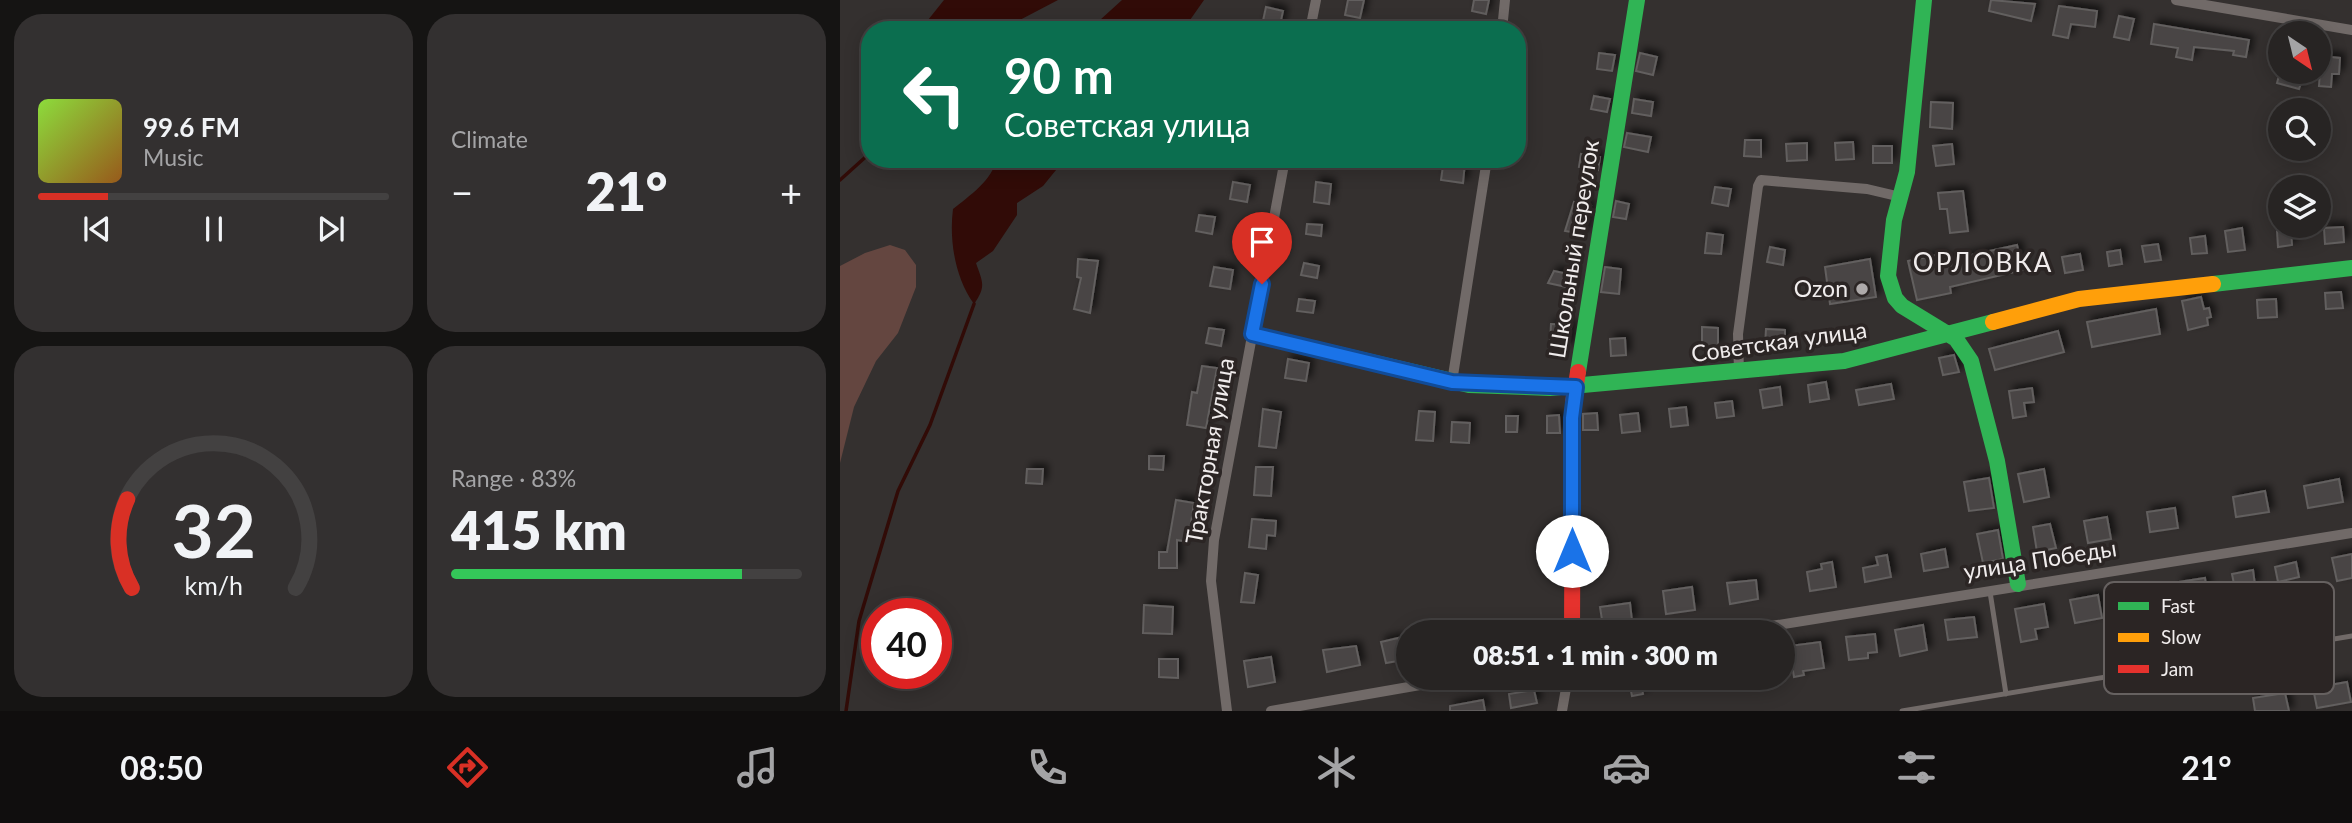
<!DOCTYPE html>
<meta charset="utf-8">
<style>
body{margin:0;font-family:Lato,sans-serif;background:#333030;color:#f1f3f6;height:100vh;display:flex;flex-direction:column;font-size:26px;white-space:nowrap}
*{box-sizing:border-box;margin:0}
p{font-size:23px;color:#a4a4a6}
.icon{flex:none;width:38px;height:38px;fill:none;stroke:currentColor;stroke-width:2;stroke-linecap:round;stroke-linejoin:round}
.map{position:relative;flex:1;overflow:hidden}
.details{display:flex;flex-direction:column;gap:14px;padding:14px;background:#151413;width:840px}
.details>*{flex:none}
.hud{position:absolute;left:21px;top:21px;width:665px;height:147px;border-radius:28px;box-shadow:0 4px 18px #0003,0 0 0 2px #434141;background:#0b6e4f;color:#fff;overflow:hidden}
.needle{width:46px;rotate:145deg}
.controls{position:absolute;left:1428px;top:21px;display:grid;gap:14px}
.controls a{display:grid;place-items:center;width:63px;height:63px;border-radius:50%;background:#272423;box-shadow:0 4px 18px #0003,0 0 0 2px #434141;font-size:35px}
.speed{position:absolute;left:21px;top:598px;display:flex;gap:14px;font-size:35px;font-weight:700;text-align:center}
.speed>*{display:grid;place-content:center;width:91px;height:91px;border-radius:50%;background:#272423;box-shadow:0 4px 18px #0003,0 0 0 2px #434141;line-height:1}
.speed .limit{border:10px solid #d22;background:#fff;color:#111}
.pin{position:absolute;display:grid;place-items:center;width:60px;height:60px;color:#fff;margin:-72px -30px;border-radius:50% 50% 50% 0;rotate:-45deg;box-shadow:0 0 7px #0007}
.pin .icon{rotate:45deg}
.me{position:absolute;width:77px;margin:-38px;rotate:0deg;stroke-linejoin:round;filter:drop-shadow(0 0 5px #0008)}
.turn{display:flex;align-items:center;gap:24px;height:147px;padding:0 28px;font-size:32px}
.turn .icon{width:91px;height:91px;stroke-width:2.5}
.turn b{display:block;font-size:49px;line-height:60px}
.big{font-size:52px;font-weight:800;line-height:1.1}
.details .tile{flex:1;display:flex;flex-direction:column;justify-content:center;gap:10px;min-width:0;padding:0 24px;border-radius:28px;background:#333030}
.details .dial{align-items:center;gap:0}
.dial svg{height:182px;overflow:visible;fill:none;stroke:#434141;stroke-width:7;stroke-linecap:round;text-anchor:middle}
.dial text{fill:#f1f3f6;stroke:none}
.song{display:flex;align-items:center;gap:21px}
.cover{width:84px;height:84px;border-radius:10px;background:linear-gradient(135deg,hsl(90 70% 55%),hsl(30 70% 35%))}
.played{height:7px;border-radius:4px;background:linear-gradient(90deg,#d93025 20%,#434141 20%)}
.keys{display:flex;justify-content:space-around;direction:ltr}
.heat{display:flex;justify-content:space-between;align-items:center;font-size:38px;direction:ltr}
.charge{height:10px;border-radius:5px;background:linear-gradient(90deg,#34c759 83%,#434141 0)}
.details .tiles{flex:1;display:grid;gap:14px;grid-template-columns:repeat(2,1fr)}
.trip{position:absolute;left:556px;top:620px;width:399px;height:70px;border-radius:35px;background:#272423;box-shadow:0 4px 18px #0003,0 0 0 2px #434141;font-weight:800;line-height:70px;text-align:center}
.menu{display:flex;height:112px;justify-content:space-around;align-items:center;background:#100e0e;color:#a4a4a6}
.menu .icon{width:49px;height:49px}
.menu .current{color:#d93025}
.menu b{font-size:32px;color:#f1f3f6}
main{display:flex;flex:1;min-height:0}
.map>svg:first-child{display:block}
.green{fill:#644640}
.water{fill:#310b07}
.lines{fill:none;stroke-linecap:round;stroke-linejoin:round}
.stream{stroke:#310b07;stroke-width:3.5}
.building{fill:#484544;stroke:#625f5e;stroke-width:2;filter:url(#shadow)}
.lane{stroke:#716a68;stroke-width:5}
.street{stroke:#716a68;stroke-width:10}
.fast{stroke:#30b455;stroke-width:16}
.slow{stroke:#ff9f0a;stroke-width:16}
.jam{stroke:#e5322d;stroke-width:16}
.route-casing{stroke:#114b97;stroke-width:18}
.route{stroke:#1a73e8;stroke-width:12}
.poi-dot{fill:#aeaaaa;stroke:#2b2524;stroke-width:2.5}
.labels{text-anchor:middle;stroke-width:7;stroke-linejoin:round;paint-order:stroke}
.street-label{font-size:23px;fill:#f0ecec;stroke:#2b2524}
.poi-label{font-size:23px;fill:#f0ecec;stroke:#2b2524;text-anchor:end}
.quarter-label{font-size:26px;letter-spacing:2px;fill:#f0ecec;stroke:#2b2524}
.key{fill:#2b2524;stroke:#666160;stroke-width:2}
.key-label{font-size:19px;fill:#f0ecec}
</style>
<main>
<section class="details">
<div class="tiles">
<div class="tile">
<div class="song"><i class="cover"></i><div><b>99.6 FM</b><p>Music</p></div></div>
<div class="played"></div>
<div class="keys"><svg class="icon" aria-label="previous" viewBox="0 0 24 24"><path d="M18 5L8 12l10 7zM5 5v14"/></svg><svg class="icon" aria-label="pause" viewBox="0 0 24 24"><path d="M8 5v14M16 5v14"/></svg><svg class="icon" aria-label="next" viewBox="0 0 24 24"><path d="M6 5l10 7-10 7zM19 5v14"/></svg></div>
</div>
<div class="tile"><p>Climate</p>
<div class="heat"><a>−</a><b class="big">21°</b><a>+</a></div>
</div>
<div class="tile dial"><svg viewBox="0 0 100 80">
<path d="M14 69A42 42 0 1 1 86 69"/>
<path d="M14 69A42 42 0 0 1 12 30" stroke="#d93025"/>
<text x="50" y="56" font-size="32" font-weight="700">32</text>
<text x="50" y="72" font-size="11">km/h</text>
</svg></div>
<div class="tile"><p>Range · 83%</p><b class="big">415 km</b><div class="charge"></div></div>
</div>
</section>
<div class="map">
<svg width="1512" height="711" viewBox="0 0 1512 711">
<defs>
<filter id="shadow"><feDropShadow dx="4.5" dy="-4.5" stdDeviation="3.5" flood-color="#0009"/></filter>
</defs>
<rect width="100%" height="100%" fill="#34302f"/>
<path class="green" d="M50 245 65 250 76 265V287L58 333 36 361 14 407 0 463V266L25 253Z"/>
<path class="water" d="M104 0H218L172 24 168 30H80Z
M282 0H364L343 30H239L260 20Z
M156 159H225L203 186 177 203V215L153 251 136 263C142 281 147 286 134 304 115 278 109 240 113 209 128 197 154 179 156 159Z"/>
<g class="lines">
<path class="stream" d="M0 180 30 153
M6 711 19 621 58 491 90 425 134 304"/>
</g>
<path class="building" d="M508 0H524L520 18 505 15Z
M634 0H649L646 14 632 11Z
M1151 0 1195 4 1191 21 1149 11Z
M1219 6 1257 11 1255 27 1231 24 1228 38 1213 35Z
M426 7 443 11 439 30H421Z
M1279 16 1294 19 1289 40 1274 37Z
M1314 24 1409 40 1406 57 1393 55 1394 51 1354 47 1352 60 1336 57 1338 48 1311 44Z
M759 53 775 55 772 71 757 69Z
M800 53 817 57 813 75 796 71Z
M1481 56 1500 58 1499 74H1492L1491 87 1479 86Z
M1440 72 1463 77 1459 89 1437 83Z
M754 96 770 99 767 112 751 109Z
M794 99 813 102 811 116 792 113Z
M1091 102 1113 103 1112 129 1090 127Z
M787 133 811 137 808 152 784 147Z
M905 140H921V157L904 156Z
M1013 142 1014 159 996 160 995 143Z
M967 143V160L947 161 946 144Z
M1112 144 1114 164 1096 166 1093 146Z
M1033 146H1052V163H1033Z
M741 154 760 157 758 170 739 167Z
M604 159 625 162 623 183 601 180Z
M393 182 410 185 407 202 390 199Z
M476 182 491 184 489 204 474 202Z
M875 187 891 189 888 206 872 203Z
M1123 191 1128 231 1110 233 1107 209H1100L1098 193Z
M776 201 789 204 786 219 773 217Z
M734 202 751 206 744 234 725 231Z
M359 215 375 217 372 234 356 231Z
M467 224 482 225 481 236 466 234Z
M1503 227 1504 242 1485 244 1484 228Z
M1402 228 1405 250 1388 252 1385 231Z
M1451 230 1452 245 1438 247 1437 231Z
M867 233 883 235 881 254 865 253Z
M1365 236 1367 253 1352 254 1350 238Z
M1318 244 1321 260 1305 262 1302 246Z
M1177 245 1183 270 1110 287 1111 293 1077 300 1068 261 1102 254 1104 261Z
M930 247 945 250 943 265 927 262Z
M1280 250 1282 264 1269 266 1267 252Z
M1240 254 1243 270 1225 273 1222 257Z
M238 259 258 261 250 313 234 309 241 278 237 277Z
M1030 259 1036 297 990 304 985 267Z
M464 263 479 266 477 278 461 275Z
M374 267 393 270 390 289 370 286Z
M765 267 781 269 779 294 761 292Z
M714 271 733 275 731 288 708 283Z
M1501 292 1503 308 1486 309 1485 293Z
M1361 297 1364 309 1369 308 1371 317 1367 318 1368 325 1348 330 1342 301Z
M459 299 475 301 473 313 457 311Z
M1436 299 1437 317 1418 318 1417 300Z
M1316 309 1320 334 1252 347 1247 322Z
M711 324 731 325 729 347 710 346Z
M862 327 878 328V346H862Z
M369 328 384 330 381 346 366 343Z
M926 329 945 330V348L925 347Z
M1218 331 1224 352 1155 370 1149 349Z
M785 338 786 355 771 356 770 339Z
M1114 355 1119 372 1103 375 1099 358Z
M448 359 469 363 466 381 445 378Z
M362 366 377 368 366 428 347 425 352 392 357 393Z
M986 382 989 399 970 402 968 385Z
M1051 384 1054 399 1019 405 1016 390Z
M940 387 942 405 923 408 920 390Z
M1192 388 1194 402 1184 403 1186 416 1173 418 1169 391Z
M892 401 894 416 877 418 875 403Z
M846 407 848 425 831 427 829 409Z
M423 409 441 412 436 448 419 446Z
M579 411 595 412 593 441 576 440Z
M757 413 758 430H743V414Z
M798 413 800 431 782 433 780 415Z
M719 415 720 433H707V416Z
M666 416H678L677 432H666Z
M612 422 630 423 629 443 611 442Z
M309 456H324L323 470 309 469Z
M416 467H433L431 496 414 495Z
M187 469H203L202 484 186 483Z
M1204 469 1209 497 1184 502 1178 474Z
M1149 478 1154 508 1129 511 1124 482Z
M1499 479 1503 502 1468 508 1464 486Z
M1425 491 1429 512 1396 517 1393 497Z
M336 500 354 503 348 542 337 540V568H319V552H327Z
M1335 508 1338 528 1310 532 1307 512Z
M1267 517 1271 539 1248 543 1244 521Z
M412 519 436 521 435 536 427 535 426 549 409 547Z
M1210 524 1216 548 1197 552 1193 527Z
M1158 530 1163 559 1143 563 1137 534Z
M1105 549 1108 567 1084 571 1081 554Z
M1512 554V578L1497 581 1492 558Z
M1047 555 1051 577 1025 582 1023 568 1038 565 1036 557Z
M992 562 996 587 970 591 967 572 982 569 981 564Z
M1456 562 1459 577 1438 582 1435 567Z
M1413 570 1415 585 1395 589 1392 574Z
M405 573 418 575 414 603 401 602Z
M1365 578 1368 600 1341 604 1338 582Z
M916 580 918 599 890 604 887 583Z
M852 587 855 610 826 614 823 591Z
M1258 595 1262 618 1235 623 1230 600Z
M790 603 792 621 763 626 760 607Z
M1204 604 1208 627 1195 629 1197 639 1181 642 1175 609Z
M304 605 333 607 332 634 303 633Z
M1134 617 1137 637 1108 640 1105 620Z
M1083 625 1087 650 1060 656 1055 630Z
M1035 634 1037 652 1028 653V658L1009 660 1006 637Z
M558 638 559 646 569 644V659L546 663 541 642Z
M980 642 984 668 963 671 964 675 954 677 949 646Z
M516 646 520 665 487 672 483 650Z
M431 657 435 682 408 687 404 661Z
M319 659H338V678L319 677Z
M779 677H800L803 694 792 696 791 691 781 689Z
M1507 682 1511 702 1477 708 1473 688Z
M694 690 697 703 671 708 669 694Z
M1445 693 1449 711H1415L1413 698Z
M643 700 645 711H610V706Z"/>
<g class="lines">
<path class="lane" d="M1150 592 1166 694
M1062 711 1512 636"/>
<path class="street" d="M1336 0 1512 30
M470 30 476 0
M662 30 665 0
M899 373 898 334 918 186 921 180 1027 189 1061 197
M612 382 647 159
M894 632 1512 533
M387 711 371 581 374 540 445 159
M431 711 626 677
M722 711 728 677"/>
<path class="fast" d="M1084 0 1067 172 1054 220 1048 276 1055 298 1062 306 1116 339 1131 361 1157 461 1178 584
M1373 284 1512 268
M412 334 629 385 710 388 1004 361 1153 322
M738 372 797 0"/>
<path class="slow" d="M1153 322 1239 299 1373 284"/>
<path class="jam" d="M732 632 733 403 738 372"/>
</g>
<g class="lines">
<g class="route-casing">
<path id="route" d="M422 284 412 334 612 382 736 387 732 418V551"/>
</g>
<use href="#route" class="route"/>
</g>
<circle class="poi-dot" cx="1022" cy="289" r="7"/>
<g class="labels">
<g class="street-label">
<text transform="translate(734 249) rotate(-81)" y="8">Школьный переулок</text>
<text transform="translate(939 342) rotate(-8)" y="8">Советская улица</text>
<text transform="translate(370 451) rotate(-80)" y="8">Тракторная улица</text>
<text transform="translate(1200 560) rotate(-9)" y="8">улица Победы</text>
</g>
<g class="poi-label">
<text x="1008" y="297">Ozon</text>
</g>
<g class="quarter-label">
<text x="1143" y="272">ОРЛОВКА</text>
</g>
</g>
<rect x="1264" y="582" width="230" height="112" rx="10" class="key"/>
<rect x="1278" y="602" width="31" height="8" fill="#30b455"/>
<rect x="1278" y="633" width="31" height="9" fill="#ff9f0a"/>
<rect x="1278" y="665" width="31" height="8" fill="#e5322d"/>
<g class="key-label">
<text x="1321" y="613">Fast</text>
<text x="1321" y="644">Slow</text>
<text x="1321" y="676">Jam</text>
</g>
</svg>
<div class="controls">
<a><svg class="needle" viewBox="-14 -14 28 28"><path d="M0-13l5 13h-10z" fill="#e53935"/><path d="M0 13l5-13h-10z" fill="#a4a4a6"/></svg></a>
<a><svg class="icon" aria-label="search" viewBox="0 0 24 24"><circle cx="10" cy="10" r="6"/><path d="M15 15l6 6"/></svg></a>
<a><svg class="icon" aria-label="layers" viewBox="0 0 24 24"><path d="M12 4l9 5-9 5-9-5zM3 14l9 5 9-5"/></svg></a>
</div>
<div class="speed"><div class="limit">40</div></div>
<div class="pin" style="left:422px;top:284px;background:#d93025"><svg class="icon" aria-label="arrive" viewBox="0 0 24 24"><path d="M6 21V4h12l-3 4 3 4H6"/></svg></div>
<svg class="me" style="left:732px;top:551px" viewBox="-20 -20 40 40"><circle r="19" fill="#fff"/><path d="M0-13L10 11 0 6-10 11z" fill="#1a73e8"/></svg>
<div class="trip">08:51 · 1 min · 300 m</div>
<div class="hud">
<div class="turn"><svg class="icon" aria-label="left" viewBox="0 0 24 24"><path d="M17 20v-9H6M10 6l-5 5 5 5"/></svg><div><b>90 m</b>Советская улица</div></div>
</div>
</div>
</main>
<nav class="menu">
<b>08:50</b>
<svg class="icon current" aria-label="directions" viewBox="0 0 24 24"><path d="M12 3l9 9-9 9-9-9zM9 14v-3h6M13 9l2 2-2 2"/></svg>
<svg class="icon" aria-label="music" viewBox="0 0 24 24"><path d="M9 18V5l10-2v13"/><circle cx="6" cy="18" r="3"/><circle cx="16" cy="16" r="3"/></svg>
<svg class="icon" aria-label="phone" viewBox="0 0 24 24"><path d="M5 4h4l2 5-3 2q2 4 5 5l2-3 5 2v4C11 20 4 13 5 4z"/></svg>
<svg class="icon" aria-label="climate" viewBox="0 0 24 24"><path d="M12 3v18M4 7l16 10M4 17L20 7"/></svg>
<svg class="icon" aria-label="car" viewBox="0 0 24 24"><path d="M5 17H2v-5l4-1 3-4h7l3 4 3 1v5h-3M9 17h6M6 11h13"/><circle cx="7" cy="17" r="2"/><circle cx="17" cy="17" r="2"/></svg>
<svg class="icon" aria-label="filters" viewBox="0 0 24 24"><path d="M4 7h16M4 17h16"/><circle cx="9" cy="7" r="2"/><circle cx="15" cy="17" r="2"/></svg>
<b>21°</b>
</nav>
